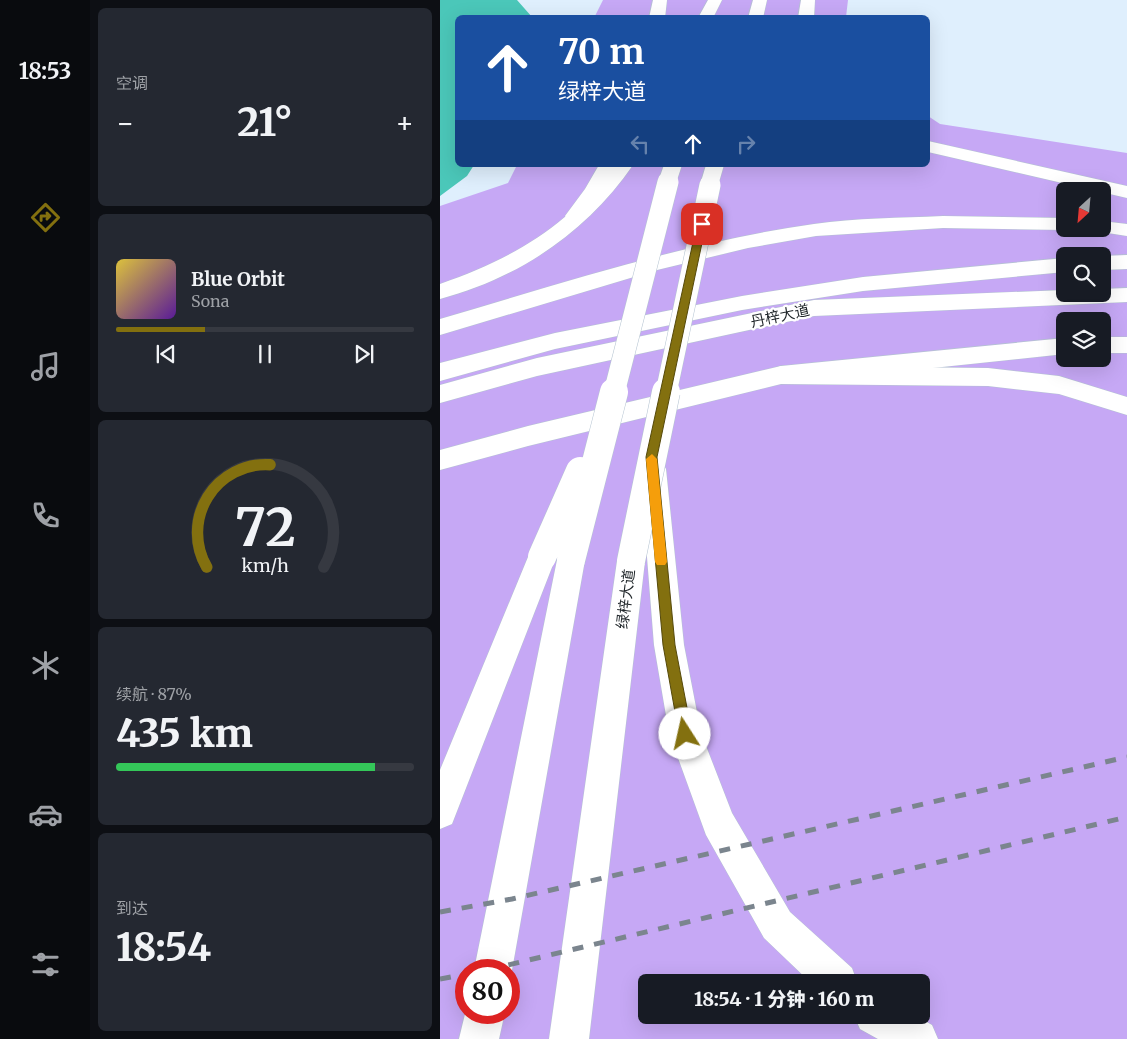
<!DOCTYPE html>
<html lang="zh">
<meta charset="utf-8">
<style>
body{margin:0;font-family:Merriweather,"Noto Sans SC",serif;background:#242831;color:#f1f3f6;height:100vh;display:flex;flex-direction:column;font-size:19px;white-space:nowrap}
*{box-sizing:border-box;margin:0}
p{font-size:16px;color:#9ea1a6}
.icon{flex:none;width:28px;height:28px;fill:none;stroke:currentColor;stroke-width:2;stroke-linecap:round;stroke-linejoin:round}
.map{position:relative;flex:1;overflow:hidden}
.side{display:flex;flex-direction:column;gap:8px;padding:8px;background:#0d0f14;width:350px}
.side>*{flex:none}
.guide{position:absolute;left:15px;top:15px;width:475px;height:152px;border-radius:8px;box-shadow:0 5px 20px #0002;background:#1a4fa0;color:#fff;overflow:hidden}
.needle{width:32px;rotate:206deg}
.buttons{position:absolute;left:616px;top:182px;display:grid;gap:10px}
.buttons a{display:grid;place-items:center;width:55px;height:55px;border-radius:8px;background:#171b24;box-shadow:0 5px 20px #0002;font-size:25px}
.speed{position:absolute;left:15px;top:959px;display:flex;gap:10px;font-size:25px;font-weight:700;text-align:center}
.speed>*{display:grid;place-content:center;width:65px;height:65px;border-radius:50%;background:#171b24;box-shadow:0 5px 20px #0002;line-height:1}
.speed .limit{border:8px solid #d22;background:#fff;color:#111}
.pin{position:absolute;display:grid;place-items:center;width:42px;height:42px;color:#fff;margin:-21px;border-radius:10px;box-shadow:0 2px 8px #0006}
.me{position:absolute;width:55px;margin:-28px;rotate:350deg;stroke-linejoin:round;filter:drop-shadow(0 0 4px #0008)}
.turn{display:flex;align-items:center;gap:18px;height:105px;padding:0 20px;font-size:22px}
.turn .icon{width:65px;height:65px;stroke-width:2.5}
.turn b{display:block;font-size:35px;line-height:42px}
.lanes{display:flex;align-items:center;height:48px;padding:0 20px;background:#0003;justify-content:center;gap:25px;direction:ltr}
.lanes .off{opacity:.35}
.big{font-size:38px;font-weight:800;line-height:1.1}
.side .tile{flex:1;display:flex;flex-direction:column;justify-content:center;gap:8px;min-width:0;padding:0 18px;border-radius:8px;background:#242831}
.side .dial{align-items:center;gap:0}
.dial svg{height:130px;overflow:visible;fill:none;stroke:#363941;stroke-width:7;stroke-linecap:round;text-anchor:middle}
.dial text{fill:#f1f3f6;stroke:none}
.song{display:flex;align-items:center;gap:15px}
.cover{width:60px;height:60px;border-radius:8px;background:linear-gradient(135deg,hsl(50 70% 55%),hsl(270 70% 35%))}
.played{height:5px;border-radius:2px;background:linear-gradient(90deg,#83700f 30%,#363941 30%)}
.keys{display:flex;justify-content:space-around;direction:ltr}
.heat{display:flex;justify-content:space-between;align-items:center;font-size:28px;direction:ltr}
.charge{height:8px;border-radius:4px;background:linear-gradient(90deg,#34c759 87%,#363941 0)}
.trip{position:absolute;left:198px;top:974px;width:292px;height:50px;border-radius:8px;background:#171b24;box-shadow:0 5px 20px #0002;font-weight:800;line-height:50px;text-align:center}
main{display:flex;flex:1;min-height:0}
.tab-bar{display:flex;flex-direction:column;width:90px;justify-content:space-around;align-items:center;background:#090b0e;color:#9ea1a6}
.tab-bar .icon{width:35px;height:35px}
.tab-bar .active{color:#83700f}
.tab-bar b{font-size:22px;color:#f1f3f6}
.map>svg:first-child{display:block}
.forest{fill:#c6a8f5;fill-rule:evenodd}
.water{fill:#4bc7b9}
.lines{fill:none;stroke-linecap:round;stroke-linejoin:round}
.primary-casing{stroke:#b4c3d1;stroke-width:1}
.trunk-casing{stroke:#b4c3d1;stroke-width:1}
.primary{fill:#fff;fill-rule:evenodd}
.trunk{fill:#fff;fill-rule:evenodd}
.rail{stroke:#7b858e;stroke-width:5;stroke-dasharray:11 11;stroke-linecap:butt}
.trunk-bridge-far1-casing{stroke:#b4c3d1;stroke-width:22;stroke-linecap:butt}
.trunk-bridge-casing{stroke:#b4c3d1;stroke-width:29;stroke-linecap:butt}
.trunk-bridge-far1{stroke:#fff;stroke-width:21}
.trunk-bridge{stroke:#fff;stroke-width:28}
.route{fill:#83700f;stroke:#55490a}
.slow{fill:#f59e0b}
.labels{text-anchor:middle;stroke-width:4.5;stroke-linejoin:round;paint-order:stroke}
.street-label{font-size:15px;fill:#1f2529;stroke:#fff}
</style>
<main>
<nav class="tab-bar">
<b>18:53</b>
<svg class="icon active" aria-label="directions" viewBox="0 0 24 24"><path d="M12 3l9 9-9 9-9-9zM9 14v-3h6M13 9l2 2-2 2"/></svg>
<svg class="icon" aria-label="music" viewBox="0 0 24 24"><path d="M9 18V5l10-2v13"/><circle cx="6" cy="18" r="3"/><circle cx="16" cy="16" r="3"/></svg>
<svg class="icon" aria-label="phone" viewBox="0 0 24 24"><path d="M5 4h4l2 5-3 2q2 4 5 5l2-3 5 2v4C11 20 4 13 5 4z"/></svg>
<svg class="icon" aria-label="climate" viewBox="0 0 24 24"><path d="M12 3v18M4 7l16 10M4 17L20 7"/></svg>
<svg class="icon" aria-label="car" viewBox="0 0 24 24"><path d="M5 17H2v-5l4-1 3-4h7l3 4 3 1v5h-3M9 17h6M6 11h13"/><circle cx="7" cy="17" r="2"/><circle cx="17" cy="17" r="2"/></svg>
<svg class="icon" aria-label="filters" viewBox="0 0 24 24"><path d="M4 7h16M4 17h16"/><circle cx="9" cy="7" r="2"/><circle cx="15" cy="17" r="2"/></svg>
</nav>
<section class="side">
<div class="tile"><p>空调</p>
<div class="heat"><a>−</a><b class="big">21°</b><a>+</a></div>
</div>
<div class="tile">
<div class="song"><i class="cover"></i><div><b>Blue Orbit</b><p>Sona</p></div></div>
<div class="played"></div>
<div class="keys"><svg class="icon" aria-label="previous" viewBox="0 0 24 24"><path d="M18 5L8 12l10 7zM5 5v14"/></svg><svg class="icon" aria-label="pause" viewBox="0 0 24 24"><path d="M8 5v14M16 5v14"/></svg><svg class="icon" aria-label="next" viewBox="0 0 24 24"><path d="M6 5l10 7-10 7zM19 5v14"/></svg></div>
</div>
<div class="tile dial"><svg viewBox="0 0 100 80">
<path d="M14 69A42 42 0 1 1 86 69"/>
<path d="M14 69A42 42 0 0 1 53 6" stroke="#83700f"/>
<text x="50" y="56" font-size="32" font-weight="700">72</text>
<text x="50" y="72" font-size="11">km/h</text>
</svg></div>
<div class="tile"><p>续航 · 87%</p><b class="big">435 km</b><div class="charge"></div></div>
<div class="tile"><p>到达</p><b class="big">18:54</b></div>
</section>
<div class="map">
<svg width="687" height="1039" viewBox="0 0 687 1039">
<rect width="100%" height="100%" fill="#dfeffd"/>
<path class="forest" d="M163 0H408L406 17 154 18Z
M488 116 500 124 687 153V1039H0V206L68 183 77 165H488ZM625 191H662V229H625ZM625 256H662V294H625ZM625 321H662V359H625ZM26 970H69V1012H26ZM206 982H481V1015H206Z"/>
<path class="water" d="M0 0H77L92 17 18 18V165H34L27 176 0 196Z"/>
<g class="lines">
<g class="primary-casing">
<path id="primary" d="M213 0H227L225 18H209Z
M361 0H375L374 18H358Z
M159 165H177C169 182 157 207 143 219 139 223 133 222 128 220L125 216 145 189Z
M687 288V302L374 316 97 376 0 403V385L97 358 374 300 625 290V294H662V289Z
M662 337H687V353H662Z
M625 338V354L341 384 88 446 0 470V450L88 426 341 366Z"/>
</g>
<g class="trunk-casing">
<path id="trunk" d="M268 0H282L273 18H258Z
M313 0H327L323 18H308Z
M488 141 687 186V198L488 152Z
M174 165H193C147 232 79 278 0 299V284C72 259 127 227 174 165Z
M224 165H242L235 186 228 188 221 186 218 182Z
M266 165H284L277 189 270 191 263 189 260 185Z
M503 216 625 218V229H631L625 230 503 228 376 236 308 248 217 270 0 335V319C123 283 247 242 374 224 416 218 461 218 503 216Z
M662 221 687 224V236L655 231 653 229H662Z
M687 255V269L662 270V256Z
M625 258V272L423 291 302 310 115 349 0 381V363L115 333 302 296 423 277Z
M341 366 548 368 619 376 687 397V415L619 394 548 386 341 384 333 381 329 375 333 369Z
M213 459 222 462 226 469 244 645 261 733 292 813 350 912 412 968 417 982H370L324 938 266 835 229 733 214 645 200 469 204 462Z
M102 545 112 548 116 557 12 824 0 829V770L88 557 92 548Z
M131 548 141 551 145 560 72 970 69 978V970H34L117 560 121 551Z
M191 549 201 552 205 561 149 1039H109L177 561 181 552Z
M26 1010V1012H65L59 1039H19Z
M414 1015H474L492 1025 498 1039H438L420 1029Z"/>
</g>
<use href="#primary" class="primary"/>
<use href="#trunk" class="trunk"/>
<path class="rail" d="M0 912 72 899 687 757
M47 970 687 817
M0 979 26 974"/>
<g class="trunk-bridge-far1-casing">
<path id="trunk-bridge-far1" d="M174 393 228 182
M226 393 270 185"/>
</g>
<g class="trunk-bridge-casing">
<path id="trunk-bridge" d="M102 557 140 471
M131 560 174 392
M191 561 226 392"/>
</g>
<use href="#trunk-bridge-far1" class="trunk-bridge-far1"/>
<use href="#trunk-bridge" class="trunk-bridge"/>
</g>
<path class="route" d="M262 221 266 224 217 457 235 645 252 734 250 738 245 740 241 738 239 734 223 645 206 457 257 224Z"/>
<path class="slow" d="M212 454 217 459 227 562 225 565H217L215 562 206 459Z"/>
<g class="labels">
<g class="street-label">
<text transform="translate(340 316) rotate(-12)" y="5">丹梓大道</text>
<text transform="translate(186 599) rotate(-83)" y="5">绿梓大道</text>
</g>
</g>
</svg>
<div class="buttons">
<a><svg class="needle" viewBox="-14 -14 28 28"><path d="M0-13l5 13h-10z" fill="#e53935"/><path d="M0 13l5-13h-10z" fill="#9ea1a6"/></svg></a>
<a><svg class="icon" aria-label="search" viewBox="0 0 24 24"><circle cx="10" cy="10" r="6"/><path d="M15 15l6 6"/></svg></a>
<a><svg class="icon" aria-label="layers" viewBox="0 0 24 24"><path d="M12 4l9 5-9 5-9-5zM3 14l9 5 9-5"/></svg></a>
</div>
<div class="speed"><div class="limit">80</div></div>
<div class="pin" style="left:262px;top:224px;background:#d93025"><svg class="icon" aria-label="arrive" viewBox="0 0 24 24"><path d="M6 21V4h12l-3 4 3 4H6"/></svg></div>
<svg class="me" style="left:245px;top:734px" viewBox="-20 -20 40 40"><circle r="19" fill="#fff"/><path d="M0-13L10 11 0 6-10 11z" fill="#83700f"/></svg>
<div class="trip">18:54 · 1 分钟 · 160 m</div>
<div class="guide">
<div class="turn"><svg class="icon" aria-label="ahead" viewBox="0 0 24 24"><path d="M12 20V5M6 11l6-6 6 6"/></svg><div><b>70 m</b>绿梓大道</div></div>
<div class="lanes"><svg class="icon off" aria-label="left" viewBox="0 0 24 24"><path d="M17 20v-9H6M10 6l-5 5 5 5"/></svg><svg class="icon" aria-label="ahead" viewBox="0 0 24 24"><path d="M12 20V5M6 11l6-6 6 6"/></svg><svg class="icon off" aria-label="right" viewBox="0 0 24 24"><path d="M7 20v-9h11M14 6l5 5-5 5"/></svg></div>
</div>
</div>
</main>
